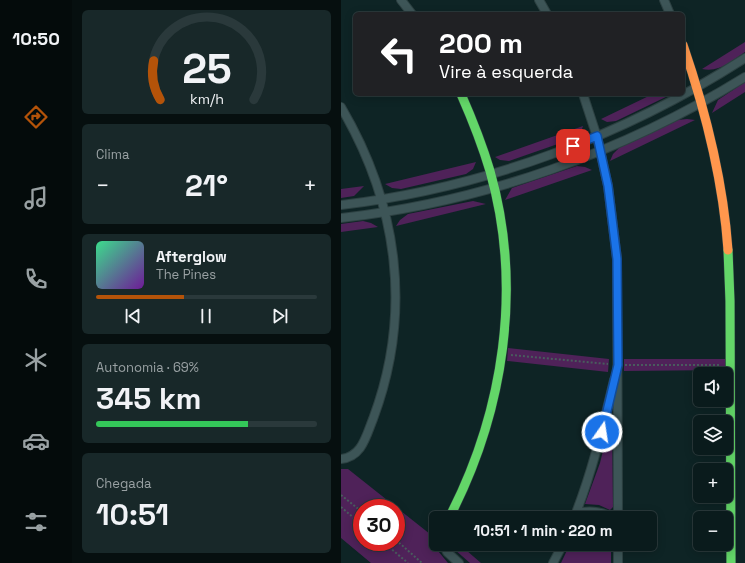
<!DOCTYPE html>
<html lang="pt">
<meta charset="utf-8">
<style>
body{margin:0;font-family:"Space Grotesk",sans-serif;background:#182829;color:#f1f3f6;height:100vh;display:flex;flex-direction:column;font-size:15px;white-space:nowrap}
*{box-sizing:border-box;margin:0}
p{font-size:13px;color:#99a1a3}
.icon{flex:none;width:22px;height:22px;fill:none;stroke:currentColor;stroke-width:2;stroke-linecap:round;stroke-linejoin:round}
.map{position:relative;flex:1;overflow:hidden}
.details{display:flex;flex-direction:column;gap:10px;padding:10px;background:#060f0f;width:269px}
.details>*{flex:none}
.top-card{position:absolute;left:12px;top:12px;width:332px;height:84px;border-radius:6px;box-shadow:0 2px 10px #0003,0 0 0 1px #2a393b;background:#202124;color:#fff;overflow:hidden}
.buttons{position:absolute;left:352px;top:367px;display:grid;gap:8px}
.buttons a{display:grid;place-items:center;width:40px;height:40px;border-radius:6px;background:#0a1b1c;box-shadow:0 2px 10px #0003,0 0 0 1px #2a393b;font-size:20px}
.speed{position:absolute;left:12px;top:499px;display:flex;gap:8px;font-size:20px;font-weight:700;text-align:center}
.speed>*{display:grid;place-content:center;width:52px;height:52px;border-radius:50%;background:#0a1b1c;box-shadow:0 2px 10px #0003,0 0 0 1px #2a393b;line-height:1}
.speed .limit{border:6px solid #d22;background:#fff;color:#111}
.pin{position:absolute;display:grid;place-items:center;width:34px;height:34px;color:#fff;margin:-17px;border-radius:8px;box-shadow:0 2px 6px #0006}
.me{position:absolute;width:44px;margin:-22px;rotate:13deg;stroke-linejoin:round;filter:drop-shadow(0 0 3px #0008)}
.turn{display:flex;align-items:center;gap:14px;height:84px;padding:0 20px;font-size:18px}
.turn .icon{width:52px;height:52px;stroke-width:2.5}
.turn b{display:block;font-size:28px;line-height:34px}
.big{font-size:30px;font-weight:700;line-height:1.1}
.details .card{flex:1;display:flex;flex-direction:column;justify-content:center;gap:6px;min-width:0;padding:0 14px;border-radius:6px;background:#182829}
.details .dial{align-items:center;gap:0}
.dial svg{height:104px;overflow:visible;fill:none;stroke:#2a393b;stroke-width:7;stroke-linecap:round;text-anchor:middle}
.dial text{fill:#f1f3f6;stroke:none}
.song{display:flex;align-items:center;gap:12px}
.cover{width:48px;height:48px;border-radius:6px;background:linear-gradient(135deg,hsl(150 70% 55%),hsl(280 70% 35%))}
.played{height:4px;border-radius:2px;background:linear-gradient(90deg,#b45309 40%,#2a393b 40%)}
.keys{display:flex;justify-content:space-around;direction:ltr}
.heat{display:flex;justify-content:space-between;align-items:center;font-size:22px;direction:ltr}
.charge{height:6px;border-radius:3px;background:linear-gradient(90deg,#34c759 69%,#2a393b 0)}
.trip{position:absolute;left:88px;top:511px;width:228px;height:40px;border-radius:6px;background:#0a1b1c;box-shadow:0 2px 10px #0003,0 0 0 1px #2a393b;font-weight:700;line-height:40px;text-align:center}
main{display:flex;flex:1;min-height:0}
.menu{display:flex;flex-direction:column;width:72px;justify-content:space-around;align-items:center;background:#040b0b;color:#99a1a3}
.menu .icon{width:28px;height:28px}
.menu .on{color:#b45309}
.menu b{font-size:18px;color:#f1f3f6}
.map>svg:first-child{display:block}
.green{fill:#4f2259;fill-rule:evenodd}
.lines{fill:none;stroke-linecap:round;stroke-linejoin:round}
.street-casing{stroke:#2d4142;stroke-width:10}
.fast-casing{stroke:#2d4142;stroke-width:10}
.slow-casing{stroke:#2d4142;stroke-width:10}
.path{stroke:#495c5e;stroke-width:2;stroke-dasharray:2 2;stroke-linecap:butt}
.street{stroke:#3d5557;stroke-width:8}
.fast{stroke:#63d668;stroke-width:9}
.slow{stroke:#ff974d;stroke-width:9}
.route-casing{stroke:#114b97;stroke-width:10}
.route{stroke:#1a73e8;stroke-width:7}
</style>
<main>
<nav class="menu">
<b>10:50</b>
<svg class="icon on" aria-label="directions" viewBox="0 0 24 24"><path d="M12 3l9 9-9 9-9-9zM9 14v-3h6M13 9l2 2-2 2"/></svg>
<svg class="icon" aria-label="music" viewBox="0 0 24 24"><path d="M9 18V5l10-2v13"/><circle cx="6" cy="18" r="3"/><circle cx="16" cy="16" r="3"/></svg>
<svg class="icon" aria-label="phone" viewBox="0 0 24 24"><path d="M5 4h4l2 5-3 2q2 4 5 5l2-3 5 2v4C11 20 4 13 5 4z"/></svg>
<svg class="icon" aria-label="climate" viewBox="0 0 24 24"><path d="M12 3v18M4 7l16 10M4 17L20 7"/></svg>
<svg class="icon" aria-label="car" viewBox="0 0 24 24"><path d="M5 17H2v-5l4-1 3-4h7l3 4 3 1v5h-3M9 17h6M6 11h13"/><circle cx="7" cy="17" r="2"/><circle cx="17" cy="17" r="2"/></svg>
<svg class="icon" aria-label="filters" viewBox="0 0 24 24"><path d="M4 7h16M4 17h16"/><circle cx="9" cy="7" r="2"/><circle cx="15" cy="17" r="2"/></svg>
</nav>
<section class="details">
<div class="card dial"><svg viewBox="0 0 100 80">
<path d="M14 69A42 42 0 1 1 86 69"/>
<path d="M14 69A42 42 0 0 1 9 39" stroke="#b45309"/>
<text x="50" y="56" font-size="32" font-weight="700">25</text>
<text x="50" y="72" font-size="11">km/h</text>
</svg></div>
<div class="card"><p>Clima</p>
<div class="heat"><a>−</a><b class="big">21°</b><a>+</a></div>
</div>
<div class="card">
<div class="song"><i class="cover"></i><div><b>Afterglow</b><p>The Pines</p></div></div>
<div class="played"></div>
<div class="keys"><svg class="icon" aria-label="previous" viewBox="0 0 24 24"><path d="M18 5L8 12l10 7zM5 5v14"/></svg><svg class="icon" aria-label="pause" viewBox="0 0 24 24"><path d="M8 5v14M16 5v14"/></svg><svg class="icon" aria-label="next" viewBox="0 0 24 24"><path d="M6 5l10 7-10 7zM19 5v14"/></svg></div>
</div>
<div class="card"><p>Autonomia · 69%</p><b class="big">345 km</b><div class="charge"></div></div>
<div class="card"><p>Chegada</p><b class="big">10:51</b></div>
</section>
<div class="map">
<svg width="404" height="563" viewBox="0 0 404 563">
<rect width="100%" height="100%" fill="#0e2425"/>
<path class="green" d="M404 42V52C390 61 378 73 361 69Z
M404 82V92L371 113 377 100Z
M312 94H331L275 121 266 122 260 119Z
M346 119 354 120 269 161 272 154 278 148 337 120Z
M242 126 240 132 234 138 168 161 159 160 154 157Z
M135 162 132 169 125 174 60 189 51 188 44 184Z
M236 166 244 167 251 170 164 200 171 188Z
M23 186 13 196 0 198V189Z
M132 201 145 204 55 226 59 220 67 214Z
M22 221 30 223 37 227 0 232V224Z
M167 348 268 359 267 372 166 361Z
M283 359H384V370L283 371Z
M271 421 272 507 269 510 258 505 244 504 259 463 269 422Z
M0 469H7L94 538 97 551 107 563H30L0 538ZM21 508H55V542H21Z
M110 544H118L140 563H129L113 549Z
M229 544H270V563H220Z"/>
<g class="lines">
<g class="street-casing">
<path id="street" d="M60 0 71 14
M198 0 206 14
M323 0 329 14
M242 94 256 137 267 186 276 259 277 518
M0 107C57 204 72 312 32 419 25 436 21 457 0 459
M0 205C143 188 283 136 404 58
M0 218C142 202 283 152 404 77
M235 513C249 510 261 511 272 518
M233 518C251 473 262 426 273 380
M102 544 106 552 118 563
M212 563 222 544
M277 563V544"/>
</g>
<g class="fast-casing">
<path id="fast" d="M387 250 389 301 390 563
M108 518C163 412 182 287 149 171 141 144 131 119 120 94"/>
</g>
<g class="slow-casing">
<path id="slow" d="M342 45C365 112 382 179 387 250"/>
</g>
<path class="path" d="M170 355 267 364
M284 365H379
M0 495 21 512
M0 507 21 525
M55 540 81 563
M42 542 67 563"/>
<use href="#street" class="street"/>
<use href="#fast" class="fast"/>
<use href="#slow" class="slow"/>
</g>
<g class="lines">
<g class="route-casing">
<path id="route" d="M232 146 256 136 267 186 276 259 277 365 261 432"/>
</g>
<use href="#route" class="route"/>
</g>
</svg>
<div class="buttons">
<a><svg class="icon" aria-label="sound" viewBox="0 0 24 24"><path d="M4 9h4l5-4v14l-5-4H4zM17 9q2 3 0 6"/></svg></a>
<a><svg class="icon" aria-label="layers" viewBox="0 0 24 24"><path d="M12 4l9 5-9 5-9-5zM3 14l9 5 9-5"/></svg></a>
<a>+</a>
<a>−</a>
</div>
<div class="speed"><div class="limit">30</div></div>
<div class="pin" style="left:232px;top:146px;background:#d93025"><svg class="icon" aria-label="arrive" viewBox="0 0 24 24"><path d="M6 21V4h12l-3 4 3 4H6"/></svg></div>
<svg class="me" style="left:261px;top:432px" viewBox="-20 -20 40 40"><circle r="17" fill="#1a73e8" stroke="#fff" stroke-width="3"/><path d="M0-11L8 9 0 5-8 9z" fill="#fff"/></svg>
<div class="trip">10:51 · 1 min · 220 m</div>
<div class="top-card">
<div class="turn"><svg class="icon" aria-label="left" viewBox="0 0 24 24"><path d="M17 20v-9H6M10 6l-5 5 5 5"/></svg><div><b>200 m</b>Vire à esquerda</div></div>
</div>
</div>
</main>
